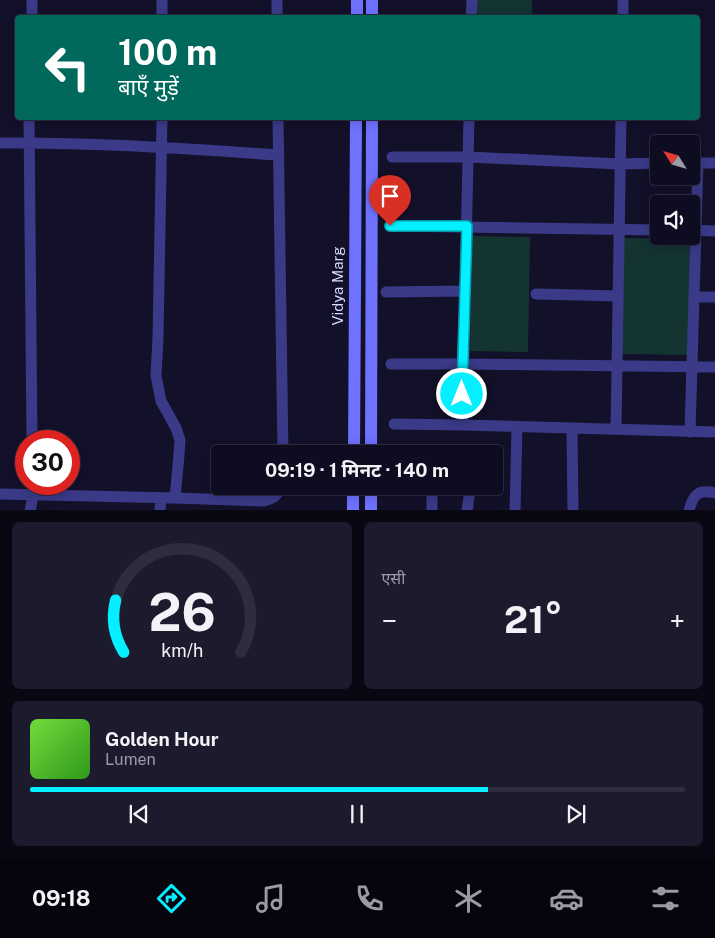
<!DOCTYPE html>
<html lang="hi">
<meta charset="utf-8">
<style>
body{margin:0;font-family:"Public Sans","Noto Sans Devanagari",sans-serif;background:#1c1a2d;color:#f1f3f6;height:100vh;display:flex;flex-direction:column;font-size:19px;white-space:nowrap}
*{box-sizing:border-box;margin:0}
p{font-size:16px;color:#9b9ba5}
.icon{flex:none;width:28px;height:28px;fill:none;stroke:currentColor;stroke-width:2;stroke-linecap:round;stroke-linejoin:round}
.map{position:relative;height:510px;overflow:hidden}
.sheet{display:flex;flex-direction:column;gap:12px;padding:12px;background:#080712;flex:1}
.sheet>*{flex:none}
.guide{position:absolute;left:15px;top:15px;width:685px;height:105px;border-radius:5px;box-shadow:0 2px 12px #0003,0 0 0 1px #2e2c3e;background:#00695c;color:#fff;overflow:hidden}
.needle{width:32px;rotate:307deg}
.tools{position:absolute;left:650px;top:135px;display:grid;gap:10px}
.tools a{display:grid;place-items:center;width:50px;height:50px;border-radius:5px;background:#0e0c20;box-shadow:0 2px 12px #0003,0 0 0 1px #2e2c3e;font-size:25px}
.speed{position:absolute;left:15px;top:430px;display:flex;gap:10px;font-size:25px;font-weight:700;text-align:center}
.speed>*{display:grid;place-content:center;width:65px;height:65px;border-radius:50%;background:#0e0c20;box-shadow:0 2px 12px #0003,0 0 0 1px #2e2c3e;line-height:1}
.speed .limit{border:8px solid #d22;background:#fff;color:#111}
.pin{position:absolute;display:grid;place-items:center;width:42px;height:42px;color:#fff;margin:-51px -21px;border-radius:50% 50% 50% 0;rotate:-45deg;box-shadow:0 0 5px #0007}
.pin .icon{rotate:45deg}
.me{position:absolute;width:55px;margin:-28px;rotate:0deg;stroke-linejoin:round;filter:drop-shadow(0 0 4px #0008)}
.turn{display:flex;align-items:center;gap:18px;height:105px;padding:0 20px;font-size:22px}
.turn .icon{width:65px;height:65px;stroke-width:2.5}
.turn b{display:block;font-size:35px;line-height:42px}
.big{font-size:38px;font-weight:700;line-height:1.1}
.sheet .tile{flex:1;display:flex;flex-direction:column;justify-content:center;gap:8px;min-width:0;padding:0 18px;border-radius:8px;background:#1c1a2d}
.sheet .dial{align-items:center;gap:0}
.dial svg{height:130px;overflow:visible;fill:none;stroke:#2e2c3e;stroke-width:7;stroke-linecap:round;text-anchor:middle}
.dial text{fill:#f1f3f6;stroke:none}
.song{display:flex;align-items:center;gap:15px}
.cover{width:60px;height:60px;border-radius:8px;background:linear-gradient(135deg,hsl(100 70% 55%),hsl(110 70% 35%))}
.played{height:5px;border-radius:2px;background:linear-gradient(90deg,#04efff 70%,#2e2c3e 70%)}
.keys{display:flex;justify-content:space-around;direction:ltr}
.heat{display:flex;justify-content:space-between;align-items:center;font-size:28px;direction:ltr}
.sheet .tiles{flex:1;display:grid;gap:12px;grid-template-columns:1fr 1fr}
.tile:last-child{grid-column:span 2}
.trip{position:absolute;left:211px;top:445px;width:292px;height:50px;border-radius:5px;background:#0e0c20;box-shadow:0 2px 12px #0003,0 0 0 1px #2e2c3e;font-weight:700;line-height:50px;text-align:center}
.dock{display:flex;height:80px;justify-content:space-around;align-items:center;background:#06050d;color:#9b9ba5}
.dock .icon{width:35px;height:35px}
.dock .active{color:#04efff}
.dock b{font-size:22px;color:#f1f3f6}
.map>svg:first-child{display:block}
.green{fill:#133431}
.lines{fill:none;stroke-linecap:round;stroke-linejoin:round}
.minor{stroke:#3a3a89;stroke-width:11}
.secondary{stroke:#6f71ff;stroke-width:12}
.route-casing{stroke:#039ba6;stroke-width:12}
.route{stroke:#04efff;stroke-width:9}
.labels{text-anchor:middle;stroke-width:5;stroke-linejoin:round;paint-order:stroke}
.street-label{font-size:15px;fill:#dbd8ff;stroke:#13102a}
</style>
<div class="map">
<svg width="715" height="511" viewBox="0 0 715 511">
<rect width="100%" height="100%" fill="#13102a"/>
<path class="green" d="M475 0H532V17H475Z
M472 236 530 237 528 352 470 351Z
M623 238 692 239 689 355 620 354Z"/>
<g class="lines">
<path class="minor" d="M32 18V0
M162 18V0
M277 18V0
M471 18 472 0
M623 18V0
M29 118 32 441
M162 118 158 338 156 376 161 401 176 428 180 440 179 455 175 498
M278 118 283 454
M0 143C93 142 186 149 279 155
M392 157H468L620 164 659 163
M691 163H715
M390 226 659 230
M691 230 715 231
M386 292 465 291
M536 294 618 296
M694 297H715
M391 364H462L715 367
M394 424 463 425 715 432
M463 425 462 364 465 291 469 118
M572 428 573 511
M616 429 621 118
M690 432 698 163
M0 494 175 498 263 501C273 499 278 496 281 486
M30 511 33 496V484
M160 511 161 498
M432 511V496L434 486
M467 511 470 490 468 486
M515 511 517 427
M689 511C693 494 699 489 715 493"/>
<path class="secondary" d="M357 18V0
M372 18V0
M354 454 356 118
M371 454 372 118
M353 511V486
M371 511V486"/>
</g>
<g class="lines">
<g class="route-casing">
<path id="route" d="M390 226H467L462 394"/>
</g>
<use href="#route" class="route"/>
</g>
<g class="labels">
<g class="street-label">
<text transform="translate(338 286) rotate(-90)" y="5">Vidya Marg</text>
</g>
</g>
</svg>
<div class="tools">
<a><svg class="needle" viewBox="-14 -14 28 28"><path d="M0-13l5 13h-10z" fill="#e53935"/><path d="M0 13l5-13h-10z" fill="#9b9ba5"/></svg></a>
<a><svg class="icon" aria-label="sound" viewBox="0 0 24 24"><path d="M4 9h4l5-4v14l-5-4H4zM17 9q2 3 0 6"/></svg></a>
</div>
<div class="speed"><div class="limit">30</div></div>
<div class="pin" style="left:390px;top:226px;background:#d93025"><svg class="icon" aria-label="arrive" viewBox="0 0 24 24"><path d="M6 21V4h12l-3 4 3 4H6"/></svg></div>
<svg class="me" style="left:462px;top:394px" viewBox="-20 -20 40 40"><circle r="17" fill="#04efff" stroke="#fff" stroke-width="3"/><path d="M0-11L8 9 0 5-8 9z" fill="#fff"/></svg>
<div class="trip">09:19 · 1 मिनट · 140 m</div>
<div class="guide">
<div class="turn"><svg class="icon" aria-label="left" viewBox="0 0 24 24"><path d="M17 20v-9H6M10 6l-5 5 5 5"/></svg><div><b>100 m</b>बाएँ मुड़ें</div></div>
</div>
</div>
<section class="sheet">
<div class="tiles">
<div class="tile dial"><svg viewBox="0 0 100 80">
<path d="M14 69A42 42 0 1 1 86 69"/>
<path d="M14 69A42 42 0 0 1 9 37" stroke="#04efff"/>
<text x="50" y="56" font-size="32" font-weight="700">26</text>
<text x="50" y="72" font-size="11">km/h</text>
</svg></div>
<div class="tile"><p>एसी</p>
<div class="heat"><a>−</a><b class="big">21°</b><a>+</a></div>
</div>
<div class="tile">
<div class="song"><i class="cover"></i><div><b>Golden Hour</b><p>Lumen</p></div></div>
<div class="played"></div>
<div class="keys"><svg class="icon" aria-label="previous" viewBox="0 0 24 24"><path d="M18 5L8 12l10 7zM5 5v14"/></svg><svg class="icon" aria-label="pause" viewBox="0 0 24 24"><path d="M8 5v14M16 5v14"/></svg><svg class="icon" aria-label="next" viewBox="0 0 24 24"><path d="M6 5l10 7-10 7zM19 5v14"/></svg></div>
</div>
</div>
</section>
<nav class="dock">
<b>09:18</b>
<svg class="icon active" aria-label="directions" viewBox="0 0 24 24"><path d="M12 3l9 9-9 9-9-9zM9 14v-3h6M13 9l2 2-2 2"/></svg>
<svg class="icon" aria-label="music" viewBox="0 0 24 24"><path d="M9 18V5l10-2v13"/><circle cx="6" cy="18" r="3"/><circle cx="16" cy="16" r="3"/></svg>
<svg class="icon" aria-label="phone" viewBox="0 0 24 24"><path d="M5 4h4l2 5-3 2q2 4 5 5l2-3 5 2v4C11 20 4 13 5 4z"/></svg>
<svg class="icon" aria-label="climate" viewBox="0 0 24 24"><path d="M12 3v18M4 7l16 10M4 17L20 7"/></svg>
<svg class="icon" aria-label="car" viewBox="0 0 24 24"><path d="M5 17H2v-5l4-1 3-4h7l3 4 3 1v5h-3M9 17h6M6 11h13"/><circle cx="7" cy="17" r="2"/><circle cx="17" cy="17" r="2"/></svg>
<svg class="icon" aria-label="filters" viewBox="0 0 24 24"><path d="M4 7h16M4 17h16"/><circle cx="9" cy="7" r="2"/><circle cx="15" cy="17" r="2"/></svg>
</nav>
